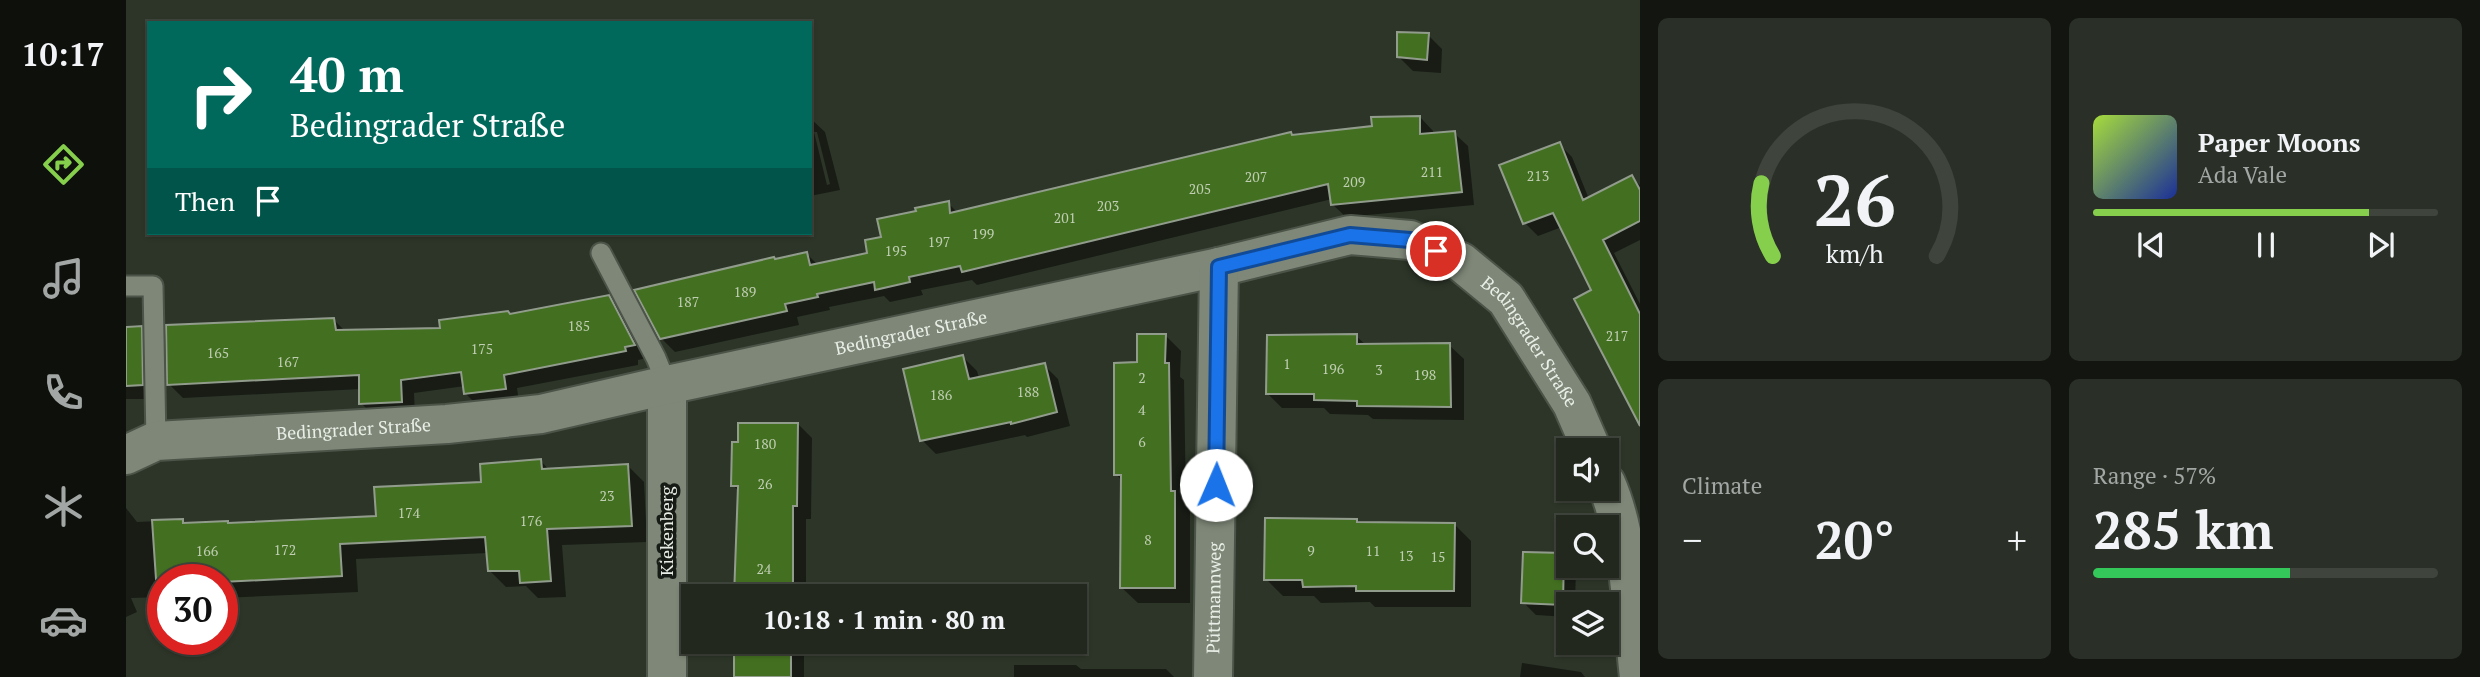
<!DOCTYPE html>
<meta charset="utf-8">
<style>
body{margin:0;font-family:"PT Serif",serif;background:#2a3027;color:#f1f3f6;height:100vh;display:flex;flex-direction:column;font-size:26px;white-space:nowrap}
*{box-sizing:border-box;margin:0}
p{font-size:23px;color:#a2a6a4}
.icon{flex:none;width:38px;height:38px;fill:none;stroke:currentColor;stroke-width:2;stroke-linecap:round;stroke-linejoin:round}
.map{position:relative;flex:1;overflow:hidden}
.side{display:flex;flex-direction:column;gap:18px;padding:18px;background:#131610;width:840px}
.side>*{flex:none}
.banner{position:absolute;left:21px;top:21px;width:665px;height:214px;border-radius:0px;box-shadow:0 2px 5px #0004,0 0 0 2px #3f443c;background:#00695c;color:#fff;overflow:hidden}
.fabs{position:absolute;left:1430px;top:438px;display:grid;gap:14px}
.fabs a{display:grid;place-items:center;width:63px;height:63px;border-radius:0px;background:#22281e;box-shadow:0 2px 5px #0004,0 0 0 2px #3f443c;font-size:35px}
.speed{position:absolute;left:21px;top:564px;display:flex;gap:14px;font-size:35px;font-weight:700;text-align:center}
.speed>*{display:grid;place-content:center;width:91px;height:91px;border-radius:50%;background:#22281e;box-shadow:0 2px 5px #0004,0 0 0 2px #3f443c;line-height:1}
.speed .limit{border:10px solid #d22;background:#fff;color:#111}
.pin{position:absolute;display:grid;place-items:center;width:60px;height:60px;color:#fff;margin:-30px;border:4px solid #fff;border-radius:50%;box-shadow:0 2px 7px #0007}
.me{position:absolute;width:77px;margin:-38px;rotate:1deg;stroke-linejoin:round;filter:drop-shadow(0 0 5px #0008)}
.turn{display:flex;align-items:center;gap:24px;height:147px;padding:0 28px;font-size:32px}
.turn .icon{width:91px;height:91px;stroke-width:2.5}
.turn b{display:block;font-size:49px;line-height:60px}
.then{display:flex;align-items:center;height:66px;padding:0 28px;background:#0003;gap:14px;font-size:26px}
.big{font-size:52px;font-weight:700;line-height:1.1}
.side .widget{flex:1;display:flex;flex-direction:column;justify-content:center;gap:10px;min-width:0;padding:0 24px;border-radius:10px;background:#2a3027}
.side .dial{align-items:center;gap:0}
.dial svg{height:182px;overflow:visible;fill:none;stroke:#3f443c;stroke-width:7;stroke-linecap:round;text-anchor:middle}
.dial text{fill:#f1f3f6;stroke:none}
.song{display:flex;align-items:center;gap:21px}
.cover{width:84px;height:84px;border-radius:10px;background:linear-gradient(135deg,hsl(80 70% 55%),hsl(230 70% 35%))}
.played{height:7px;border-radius:4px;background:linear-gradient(90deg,#85cf4c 80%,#3f443c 80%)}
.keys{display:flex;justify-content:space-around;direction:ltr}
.heat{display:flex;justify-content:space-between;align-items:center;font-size:38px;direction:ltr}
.charge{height:10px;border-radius:5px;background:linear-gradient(90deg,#34c759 57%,#3f443c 0)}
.side .tiles{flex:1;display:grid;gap:18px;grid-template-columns:repeat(2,1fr)}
.trip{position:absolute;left:555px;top:584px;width:406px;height:70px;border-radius:0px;background:#22281e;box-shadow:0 2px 5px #0004,0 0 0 2px #3f443c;font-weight:700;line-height:70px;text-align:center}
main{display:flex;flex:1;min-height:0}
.dock{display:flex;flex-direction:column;width:126px;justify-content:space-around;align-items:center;background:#0e100c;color:#a2a6a4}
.dock .icon{width:49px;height:49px}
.dock .selected{color:#85cf4c}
.dock b{font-size:32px;color:#f1f3f6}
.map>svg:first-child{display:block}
.shadow{fill:#0007;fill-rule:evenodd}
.building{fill:#437020;stroke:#929c8d;stroke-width:2}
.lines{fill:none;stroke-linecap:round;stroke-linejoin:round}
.service-casing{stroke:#4c5348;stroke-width:23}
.minor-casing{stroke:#4c5348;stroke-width:42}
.service{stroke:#7e8778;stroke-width:19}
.minor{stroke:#7e8778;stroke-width:38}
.route-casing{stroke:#114b97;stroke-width:18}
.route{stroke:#1a73e8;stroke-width:12}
.labels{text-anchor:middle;stroke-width:7;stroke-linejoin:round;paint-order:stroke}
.number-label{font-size:14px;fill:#c0ceb4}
.street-label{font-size:18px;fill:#e9eee6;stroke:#171b15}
</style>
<main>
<nav class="dock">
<b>10:17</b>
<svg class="icon selected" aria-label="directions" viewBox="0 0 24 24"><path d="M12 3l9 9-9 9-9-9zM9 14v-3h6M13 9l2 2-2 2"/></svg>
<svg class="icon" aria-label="music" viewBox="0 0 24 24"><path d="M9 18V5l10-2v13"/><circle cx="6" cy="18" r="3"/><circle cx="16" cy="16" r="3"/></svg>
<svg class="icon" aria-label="phone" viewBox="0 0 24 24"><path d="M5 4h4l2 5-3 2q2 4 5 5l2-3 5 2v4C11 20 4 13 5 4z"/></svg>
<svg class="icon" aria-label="climate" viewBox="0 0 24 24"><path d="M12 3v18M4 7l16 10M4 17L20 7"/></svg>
<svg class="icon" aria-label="car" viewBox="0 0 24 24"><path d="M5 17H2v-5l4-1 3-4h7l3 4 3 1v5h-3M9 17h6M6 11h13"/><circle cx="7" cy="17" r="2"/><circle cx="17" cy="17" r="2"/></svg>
</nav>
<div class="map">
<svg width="1514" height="677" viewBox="0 0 1514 677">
<rect width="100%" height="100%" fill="#2d3528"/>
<path class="shadow" d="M1302 35 1316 49 1315 73 1287 71 1273 57Z
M1294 117 1307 131V135L1328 133 1342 146 1348 205 1220 217 1206 204V199L851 285 846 280 795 290 797 295 764 302 758 296 703 307 704 310 671 317 673 325 549 352 535 338 650 261 681 254 692 265 743 254 757 239 822 203 832 213 1165 134 1168 137 1248 127Z
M684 118 699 132 714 190 684 196ZM688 132H691L704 184 701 185Z
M1433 144 1446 157 1463 199 1506 178 1514 185V240L1488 253 1514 304V423L1467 291 1436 227 1412 236 1399 223 1376 166Z
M482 297 496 310 521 358 512 360V365L391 388 393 402 353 407 339 393V386L288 393 289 415 249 417 235 403V389L57 398 43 384 208 320 220 332 316 329Z
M15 325 29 340 30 399H0V326Z
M1039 335 1055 351 1054 377 1058 380 1060 504 1064 509V603H1012L996 588V481L990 474 1013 364Z
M1230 336 1240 345H1323L1338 359V420L1247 419 1242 415 1204 414 1198 408H1156L1141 393Z
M837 357 851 371 853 378 918 365 932 379 944 426 901 437 899 435 810 454 796 440Z
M672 424 686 438 685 519H680V597H610L613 492 607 485Z
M415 461 424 471 502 466 518 482 521 542 436 545 440 597 412 598 400 586 380 587 364 571 362 553 230 559 232 592 96 598V579H37V597L5 598 11 612 0 617V508L11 522 56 520 60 525H104L251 517 357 484Z
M1230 520 1233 523 1328 524 1345 541V607H1249L1244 602 1195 603 1188 596H1157L1140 579Z
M1437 555 1442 560V565L1450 568 1449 604H1442V617L1410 615 1397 602Z
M610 642H678V677H610Z
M1396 663 1455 672 1459 677H1394Z
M888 665H950L955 669H1040L1048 677H888Z"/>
<path class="building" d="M1271 32 1303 33 1301 60 1271 57Z
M1294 116V134L1329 131 1336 192 1205 205 1202 184 836 272 834 266 783 277 784 282 749 290 748 282 691 294 692 297 659 304 661 311 534 339 508 290 648 257 649 259 681 252 684 265 741 253 739 240 755 237 751 219 790 211 789 208 823 201 824 213 1165 132 1166 135 1246 126 1245 117Z
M1434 142 1457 200 1506 175 1514 190V221L1477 240 1514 314V426L1448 299 1465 290 1427 213 1397 224 1373 165Z
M483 295 509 345 499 347 500 351 378 375 380 389 338 394 335 372 275 380 276 402 233 404V375L41 385 40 325 208 318 210 330 314 328 313 320 382 311 384 314Z
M16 326 17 385 0 386V327Z
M1011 334H1040L1039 363H1043L1045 491H1049V588H994L995 475H988V363L1011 362Z
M1231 334V344L1324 343 1325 407 1231 406V401L1188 400V394H1140L1141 335Z
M837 355 843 379 919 363 931 412 885 424V422L794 441 777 369Z
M612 423H672L671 506H667V597H608L612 486H605L606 442H612Z
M415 459 416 469 502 464 506 526 421 529 425 581 394 583 393 571H362L359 537 214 544 216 576 96 582V579H30L26 520 57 519V523L102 521V523L250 516 248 487 355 482 354 464Z
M1139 518 1231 519V522L1329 523 1328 591H1230V586L1177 587 1176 580H1138Z
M1397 552 1438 553 1437 605 1395 603Z
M608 642H665V677H608Z"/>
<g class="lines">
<g class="service-casing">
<path id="service" d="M475 253 530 358 541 385
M0 286H27L30 441"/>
</g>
<g class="minor-casing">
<g id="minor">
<path d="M541 385V677"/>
<path id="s1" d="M0 455 30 441 321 424 415 414 541 385 1093 267 1224 235 1284 240 1335 262 1380 299 1446 404 1466 450"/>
<path d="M1480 483C1504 537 1506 617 1513 677"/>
<path id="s2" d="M1087 677 1093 267"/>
</g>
</g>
<use href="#service" class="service"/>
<use href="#minor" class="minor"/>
</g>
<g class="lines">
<g class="route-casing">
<path id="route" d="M1090 485 1093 267 1224 235 1284 240 1310 251"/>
</g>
<use href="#route" class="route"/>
</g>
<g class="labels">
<g class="number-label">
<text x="1306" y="177">211</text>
<text x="1412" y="181">213</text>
<text x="1130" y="182">207</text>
<text x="1228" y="187">209</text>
<text x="1074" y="194">205</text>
<text x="982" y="211">203</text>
<text x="939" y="223">201</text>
<text x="857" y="239">199</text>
<text x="813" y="247">197</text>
<text x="770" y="256">195</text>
<text x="619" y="297">189</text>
<text x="562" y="307">187</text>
<text x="453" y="331">185</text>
<text x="1491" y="341">217</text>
<text x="356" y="354">175</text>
<text x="92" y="358">165</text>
<text x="162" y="367">167</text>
<text x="1161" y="369">1</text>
<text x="1207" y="374">196</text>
<text x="1253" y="375">3</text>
<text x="1299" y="380">198</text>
<text x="1016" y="383">2</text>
<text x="902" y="397">188</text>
<text x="815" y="400">186</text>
<text x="1016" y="415">4</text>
<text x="1016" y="447">6</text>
<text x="639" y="449">180</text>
<text x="639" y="489">26</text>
<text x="481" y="501">23</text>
<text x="283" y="518">174</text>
<text x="405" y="526">176</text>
<text x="1022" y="545">8</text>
<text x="159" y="555">172</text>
<text x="81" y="556">166</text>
<text x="1185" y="556">9</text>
<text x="1247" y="556">11</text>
<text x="1280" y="561">13</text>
<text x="1312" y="562">15</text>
<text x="638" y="574">24</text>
</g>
<g class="street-label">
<text dy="6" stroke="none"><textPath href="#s1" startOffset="798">Bedingrader Straße</textPath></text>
<text dy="6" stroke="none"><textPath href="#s1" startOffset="1470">Bedingrader Straße</textPath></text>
<text dy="6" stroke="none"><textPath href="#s1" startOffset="231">Bedingrader Straße</textPath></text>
<text transform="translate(541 531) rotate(-90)" y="6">Kiekenberg</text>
<text dy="6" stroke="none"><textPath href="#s2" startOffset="79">Püttmannweg</textPath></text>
</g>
</g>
</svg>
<div class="fabs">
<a><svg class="icon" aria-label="sound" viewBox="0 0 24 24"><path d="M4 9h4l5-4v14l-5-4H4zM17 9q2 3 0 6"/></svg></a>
<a><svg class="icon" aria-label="search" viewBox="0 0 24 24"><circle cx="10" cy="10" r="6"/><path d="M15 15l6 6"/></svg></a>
<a><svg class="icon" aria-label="layers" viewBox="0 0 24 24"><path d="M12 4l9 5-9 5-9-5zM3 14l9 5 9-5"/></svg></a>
</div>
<div class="speed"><div class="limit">30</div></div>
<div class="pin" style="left:1310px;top:251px;background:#d93025"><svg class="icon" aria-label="arrive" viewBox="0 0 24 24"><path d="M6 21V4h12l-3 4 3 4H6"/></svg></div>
<svg class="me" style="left:1090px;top:485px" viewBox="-20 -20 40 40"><circle r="19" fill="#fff"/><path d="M0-13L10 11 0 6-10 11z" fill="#1a73e8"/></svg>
<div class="trip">10:18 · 1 min · 80 m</div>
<div class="banner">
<div class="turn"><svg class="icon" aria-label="right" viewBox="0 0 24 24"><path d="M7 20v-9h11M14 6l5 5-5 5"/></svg><div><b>40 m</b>Bedingrader Straße</div></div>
<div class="then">Then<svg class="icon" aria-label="arrive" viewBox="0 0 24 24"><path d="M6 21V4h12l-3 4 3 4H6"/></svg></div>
</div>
</div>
<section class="side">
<div class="tiles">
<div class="widget dial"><svg viewBox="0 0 100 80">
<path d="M14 69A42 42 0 1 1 86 69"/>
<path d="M14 69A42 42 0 0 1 9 37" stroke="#85cf4c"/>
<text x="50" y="56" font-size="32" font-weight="700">26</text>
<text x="50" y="72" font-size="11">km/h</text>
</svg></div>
<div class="widget">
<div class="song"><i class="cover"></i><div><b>Paper Moons</b><p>Ada Vale</p></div></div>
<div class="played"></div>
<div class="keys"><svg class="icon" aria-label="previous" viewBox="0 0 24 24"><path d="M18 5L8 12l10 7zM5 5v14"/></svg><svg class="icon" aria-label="pause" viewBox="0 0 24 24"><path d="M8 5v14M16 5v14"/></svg><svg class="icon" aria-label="next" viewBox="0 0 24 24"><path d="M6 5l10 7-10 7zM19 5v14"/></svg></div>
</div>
<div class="widget"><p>Climate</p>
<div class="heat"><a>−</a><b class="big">20°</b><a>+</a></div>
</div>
<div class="widget"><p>Range · 57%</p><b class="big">285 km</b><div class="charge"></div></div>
</div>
</section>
</main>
